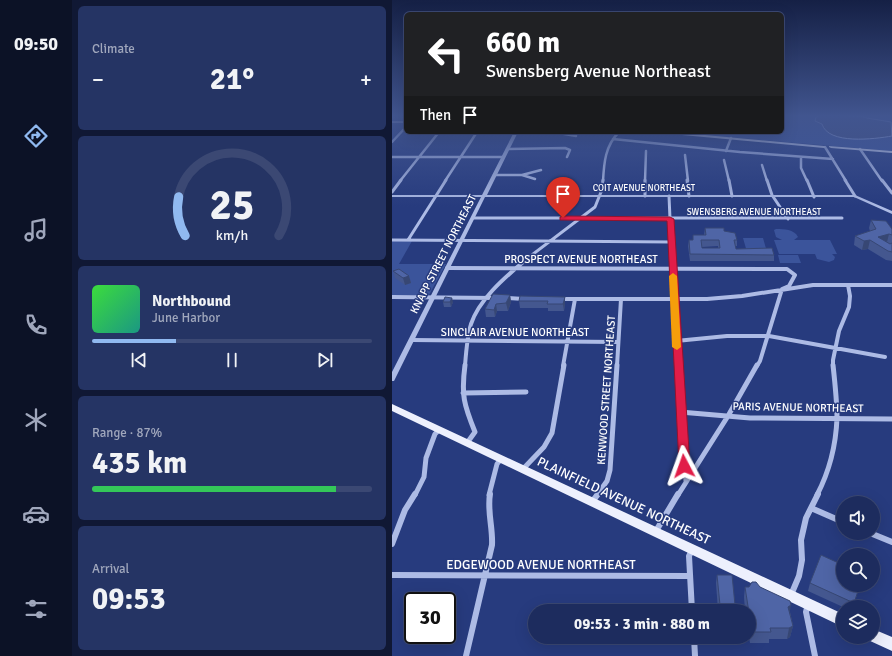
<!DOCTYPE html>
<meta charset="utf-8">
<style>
body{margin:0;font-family:Signika,sans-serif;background:#253464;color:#f1f3f6;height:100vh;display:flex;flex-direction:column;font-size:15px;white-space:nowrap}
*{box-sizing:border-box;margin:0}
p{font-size:13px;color:#a0a7bc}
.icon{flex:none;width:22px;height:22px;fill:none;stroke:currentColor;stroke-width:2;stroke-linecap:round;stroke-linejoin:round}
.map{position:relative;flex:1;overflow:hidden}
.details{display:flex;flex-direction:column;gap:6px;padding:6px;background:#101834;width:320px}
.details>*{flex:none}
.guide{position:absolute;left:12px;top:12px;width:380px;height:122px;border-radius:6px;box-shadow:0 4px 16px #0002,0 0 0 1px #3b4873;background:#202124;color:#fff;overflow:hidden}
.fabs{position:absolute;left:444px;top:496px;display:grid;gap:8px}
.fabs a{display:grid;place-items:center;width:44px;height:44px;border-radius:50%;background:#1d2c5e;box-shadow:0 4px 16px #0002,0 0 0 1px #3b4873;font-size:20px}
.speed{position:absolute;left:12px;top:592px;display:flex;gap:8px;font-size:20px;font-weight:700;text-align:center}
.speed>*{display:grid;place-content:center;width:52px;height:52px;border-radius:50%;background:#1d2c5e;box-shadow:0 4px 16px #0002,0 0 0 1px #3b4873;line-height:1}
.speed .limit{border:2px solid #111;border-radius:6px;background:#fff;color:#111}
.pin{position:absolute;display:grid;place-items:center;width:34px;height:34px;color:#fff;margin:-41px -17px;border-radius:50% 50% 50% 0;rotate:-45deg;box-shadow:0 0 4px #0007}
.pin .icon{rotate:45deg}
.me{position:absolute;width:44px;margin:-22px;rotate:356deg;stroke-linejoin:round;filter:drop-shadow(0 0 3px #0008)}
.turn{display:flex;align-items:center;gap:14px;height:84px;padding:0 16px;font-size:18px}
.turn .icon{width:52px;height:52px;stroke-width:2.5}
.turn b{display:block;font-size:28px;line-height:34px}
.then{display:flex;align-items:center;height:38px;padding:0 16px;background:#0003;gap:8px;font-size:15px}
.big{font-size:30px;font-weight:800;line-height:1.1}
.details .widget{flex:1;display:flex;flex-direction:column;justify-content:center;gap:6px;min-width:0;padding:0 14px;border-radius:6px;background:#253464}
.details .dial{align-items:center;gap:0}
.dial svg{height:104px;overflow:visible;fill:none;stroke:#3b4873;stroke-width:7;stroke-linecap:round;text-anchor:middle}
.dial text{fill:#f1f3f6;stroke:none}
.song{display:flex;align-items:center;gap:12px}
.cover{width:48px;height:48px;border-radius:6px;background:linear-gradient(135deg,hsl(120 70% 55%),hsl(170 70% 35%))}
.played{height:4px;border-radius:2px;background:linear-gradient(90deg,#90b9f0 30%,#3b4873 30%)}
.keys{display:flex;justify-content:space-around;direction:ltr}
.heat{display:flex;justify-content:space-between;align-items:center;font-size:22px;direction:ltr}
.charge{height:6px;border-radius:3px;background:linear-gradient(90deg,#34c759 87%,#3b4873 0)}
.trip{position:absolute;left:136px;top:604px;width:228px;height:40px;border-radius:20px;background:#1d2c5e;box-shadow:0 4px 16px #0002,0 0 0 1px #3b4873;font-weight:800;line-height:40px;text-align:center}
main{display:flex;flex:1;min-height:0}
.dock{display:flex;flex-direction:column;width:72px;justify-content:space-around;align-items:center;background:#0c1226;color:#a0a7bc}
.dock .icon{width:28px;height:28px}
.dock .selected{color:#90b9f0}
.dock b{font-size:18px;color:#f1f3f6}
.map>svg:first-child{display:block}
.green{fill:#3b549b}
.water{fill:#3e4c7d;stroke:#a1b3e5}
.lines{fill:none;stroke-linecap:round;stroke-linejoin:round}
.minor-far4{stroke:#adbbe5;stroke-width:2.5}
.minor-far3{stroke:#adbbe5;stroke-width:3}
.minor-far2{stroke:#adbbe5;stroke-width:4}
.minor-far1{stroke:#adbbe5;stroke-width:5}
.minor{stroke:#adbbe5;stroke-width:6}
.tertiary{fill:#adbbe5;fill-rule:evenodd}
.secondary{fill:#d6ddf5;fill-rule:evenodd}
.primary{fill:#edf0fd;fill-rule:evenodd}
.wall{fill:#44578f;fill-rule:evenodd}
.shaded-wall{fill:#374774}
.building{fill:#4f65a6;stroke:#374774;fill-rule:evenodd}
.route{fill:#e11d48;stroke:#92132f}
.slow{fill:#f59e0b}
.labels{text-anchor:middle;stroke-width:3;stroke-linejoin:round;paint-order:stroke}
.far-street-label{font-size:9px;fill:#fff;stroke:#273b7e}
.street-label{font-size:11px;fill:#fff;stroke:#273b7e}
.near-street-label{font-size:13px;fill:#fff;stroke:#273b7e}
</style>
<main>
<nav class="dock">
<b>09:50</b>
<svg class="icon selected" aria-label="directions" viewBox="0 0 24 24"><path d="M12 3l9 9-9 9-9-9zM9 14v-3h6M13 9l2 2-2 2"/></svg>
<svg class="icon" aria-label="music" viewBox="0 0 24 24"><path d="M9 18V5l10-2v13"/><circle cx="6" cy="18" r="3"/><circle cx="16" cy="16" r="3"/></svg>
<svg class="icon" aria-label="phone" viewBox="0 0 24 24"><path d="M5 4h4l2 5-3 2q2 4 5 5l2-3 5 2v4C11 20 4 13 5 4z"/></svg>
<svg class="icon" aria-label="climate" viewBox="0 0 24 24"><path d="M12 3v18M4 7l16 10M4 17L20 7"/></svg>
<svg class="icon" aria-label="car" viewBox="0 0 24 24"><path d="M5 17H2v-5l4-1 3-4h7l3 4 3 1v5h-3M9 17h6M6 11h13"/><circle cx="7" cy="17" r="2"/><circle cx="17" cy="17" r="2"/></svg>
<svg class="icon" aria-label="filters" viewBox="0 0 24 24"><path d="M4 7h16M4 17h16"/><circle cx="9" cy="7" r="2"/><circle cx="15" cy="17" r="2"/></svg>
</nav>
<section class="details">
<div class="widget"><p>Climate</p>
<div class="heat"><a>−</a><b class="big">21°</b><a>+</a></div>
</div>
<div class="widget dial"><svg viewBox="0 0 100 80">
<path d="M14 69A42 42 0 1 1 86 69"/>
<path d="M14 69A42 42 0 0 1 9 39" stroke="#90b9f0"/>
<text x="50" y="56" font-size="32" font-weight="700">25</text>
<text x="50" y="72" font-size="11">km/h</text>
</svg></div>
<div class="widget">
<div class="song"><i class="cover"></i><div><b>Northbound</b><p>June Harbor</p></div></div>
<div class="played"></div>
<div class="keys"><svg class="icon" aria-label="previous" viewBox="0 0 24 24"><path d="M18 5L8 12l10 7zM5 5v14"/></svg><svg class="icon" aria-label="pause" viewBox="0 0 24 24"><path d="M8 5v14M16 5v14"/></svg><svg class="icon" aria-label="next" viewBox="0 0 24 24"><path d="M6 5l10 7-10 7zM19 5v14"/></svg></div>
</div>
<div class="widget"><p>Range · 87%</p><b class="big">435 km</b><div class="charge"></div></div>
<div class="widget"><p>Arrival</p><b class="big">09:53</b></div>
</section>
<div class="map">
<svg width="500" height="656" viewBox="0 0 500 656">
<rect width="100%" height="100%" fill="#273b7e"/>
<path class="green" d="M390 115H500V151L276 132H390Z
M384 229C392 229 402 229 406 237L402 240H438L445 254H440L443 257 442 260 437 262 425 259 423 254H387L382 240H390L384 237 382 230Z
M351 238H371L375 252H355Z
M0 241H20L7 264H54L37 295H0Z
M386 255H406L409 263H388Z"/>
<path class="water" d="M430 115 468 116 475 118 499 122 500 136C483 139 436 145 430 124L423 121 424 117Z"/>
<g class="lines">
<path class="minor-far4" d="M161 132 184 136
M221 139 348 152 441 159
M0 142 14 127
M433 147 454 181
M115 149 173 148 178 150 175 157
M468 149 490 181
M334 151 339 138
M293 155 296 181
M0 157H111
M409 158V168L415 181
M332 160 337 181
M370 165 375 181
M102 175H130L149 170
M130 175 143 179
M8 181 47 132
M53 181 85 132
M211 181C212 163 213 146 227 132
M253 181 254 151"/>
<path class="minor-far3" d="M295 180 297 196
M337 180 340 196
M375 180 380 195 396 219
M415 180 422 197
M453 180 463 196
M490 180 500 193
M0 192 9 180
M253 196V180
M277 196 280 264
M81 218H450
M0 240 280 242
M16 240 54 180
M128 264 203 207 209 192 211 180"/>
<path class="minor-far2" d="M280 263 286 366
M55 268 395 269 403 275 397 286 390 289 368 361 365 366
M0 297 104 298
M114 298 132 299
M168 299H315L350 296 421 285H500
M20 340 226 342
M284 341 335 336H377L493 357
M73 366C74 353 75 337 79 324 87 300 111 279 130 263
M171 366 183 299
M225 366 229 299
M441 366V360L447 331 457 307 458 296 456 285"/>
<path class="minor-far1" d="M73 365C69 395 72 405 83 432L75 443
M286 365 294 481
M71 393 134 392
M288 412 358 418 500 419
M131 469 152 447 160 433 172 365
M23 495 32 477 34 458 43 434 47 430
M97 495 105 464 109 459
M205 495 215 481 218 470 225 365
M286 495 336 416 365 365
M425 495C437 472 444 444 445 418 445 401 443 383 441 365"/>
<path class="minor" d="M200 502 206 494
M419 508 451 522
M264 531 286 494
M478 533 500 542
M0 544 13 510 23 494
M300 550 297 556 300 611
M0 575 298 576
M399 595 407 576 410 560 409 540 414 518 426 494
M416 604 414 612 423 656
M302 637 303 656
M74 656 100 545C101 528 95 511 98 494"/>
<path class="tertiary" d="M122 132H126L95 195H463L500 211V214L462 197H93L3 379 2 381H0V372L89 197H0V195H90Z"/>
<path class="secondary" d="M0 121H14V123H0Z
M266 132H281L432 146 434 147 432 148 268 133Z
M437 146 500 151V153L439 148 437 147Z"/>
<path class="primary" d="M0 404 451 614V627L0 411Z
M481 629 500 637V651L476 640 475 637H481Z"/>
</g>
<path class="wall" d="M479 220 500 229V261L494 260 476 249 470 250 462 245 463 236 478 231 477 228Z
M313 228 332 231 345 240V246H344V249L382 255V261H298L296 246 297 240H301V235H312ZM326 246V248H310V247Z
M1 271 17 276 19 283 13 285 3 278Z
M118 295 119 302 116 311H105L103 317H94L93 309Z
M173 297V304L172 311H156V308H128L127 301Z
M51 302H61L59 307H52Z
M325 575 343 605 342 611H326L324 583Z
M418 583 468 585 461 607H451L416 591Z
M353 587H368L398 612 401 626 398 637 395 639H377V643H358L357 637V611H353L352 597Z"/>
<path class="shaded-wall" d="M497 234 495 242 486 237Z
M478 240 476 249 470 250 472 241Z
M17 276 19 283 13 285 11 278Z
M118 295 119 302 116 311 114 303Z
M173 297V304L172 311 171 304Z
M60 298 61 302 59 307 58 302Z
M104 304 105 311 103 317 102 310Z
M399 605 397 616 396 607Z
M401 626 398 637 395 639 397 628Z"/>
<path class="building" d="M479 220 494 221 500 229V235L497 234 486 237 498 244 500 243V252L496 251 478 240 472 241 463 236 484 229Z
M313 228H332V231L343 233 345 240H342L344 249 380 248 382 255 298 254 297 240H301V235H314ZM309 240H327L328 248H310Z
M7 269 17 276 11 278 1 271Z
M101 294 118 295 114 303 104 304 102 310 93 309Z
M128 296 173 297 171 304H155L156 301H127Z
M53 297 60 298 58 302H51Z
M429 555 451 565V585H468L462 603 418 583Z
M325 575H340L343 605H328Z
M360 582H364L368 587 398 601 399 605 396 607 401 626 397 628H378L379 632H360L353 587H357Z"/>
<linearGradient id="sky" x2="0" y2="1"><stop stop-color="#152045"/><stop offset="0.56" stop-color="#41558f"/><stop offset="1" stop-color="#41558f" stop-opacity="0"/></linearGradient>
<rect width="500" height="207" fill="url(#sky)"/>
<path class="route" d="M171 216 278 217 282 219 298 466 297 469 292 470 288 469 287 466 275 221 168 220V217Z"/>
<path class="slow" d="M281 273 285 276 289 347 285 350 280 347 277 276Z"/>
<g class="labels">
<g class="far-street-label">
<text x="252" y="191">COIT AVENUE NORTHEAST</text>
<text x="362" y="215">SWENSBERG AVENUE NORTHEAST</text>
</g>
<g class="street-label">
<text transform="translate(51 254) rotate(-63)" y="4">KNAPP STREET NORTHEAST</text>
<text x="189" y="263">PROSPECT AVENUE NORTHEAST</text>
<text x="123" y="336">SINCLAIR AVENUE NORTHEAST</text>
<text transform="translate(214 390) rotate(-86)" y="4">KENWOOD STREET NORTHEAST</text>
<text transform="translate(406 407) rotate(1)" y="4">PARIS AVENUE NORTHEAST</text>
</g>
<g class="near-street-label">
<text transform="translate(232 500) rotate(25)" y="5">PLAINFIELD AVENUE NORTHEAST</text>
<text x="149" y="569">EDGEWOOD AVENUE NORTHEAST</text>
</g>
</g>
</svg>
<div class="fabs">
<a><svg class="icon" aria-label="sound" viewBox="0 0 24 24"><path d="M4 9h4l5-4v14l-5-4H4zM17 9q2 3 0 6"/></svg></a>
<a><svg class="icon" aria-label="search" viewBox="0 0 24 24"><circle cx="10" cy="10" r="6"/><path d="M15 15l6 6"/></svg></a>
<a><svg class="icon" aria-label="layers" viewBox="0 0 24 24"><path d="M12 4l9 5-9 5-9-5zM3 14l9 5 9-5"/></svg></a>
</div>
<div class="speed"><div class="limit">30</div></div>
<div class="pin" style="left:171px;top:218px;background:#d93025"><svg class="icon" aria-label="arrive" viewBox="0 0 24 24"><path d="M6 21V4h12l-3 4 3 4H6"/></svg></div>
<svg class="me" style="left:292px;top:466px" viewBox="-20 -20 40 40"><path d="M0-17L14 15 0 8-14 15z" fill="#e11d48" stroke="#fff" stroke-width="4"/></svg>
<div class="trip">09:53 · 3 min · 880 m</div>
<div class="guide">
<div class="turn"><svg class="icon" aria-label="left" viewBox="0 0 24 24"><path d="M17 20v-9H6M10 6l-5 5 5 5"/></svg><div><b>660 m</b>Swensberg Avenue Northeast</div></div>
<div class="then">Then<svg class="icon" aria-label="arrive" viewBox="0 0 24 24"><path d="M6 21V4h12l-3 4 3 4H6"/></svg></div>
</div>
</div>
</main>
